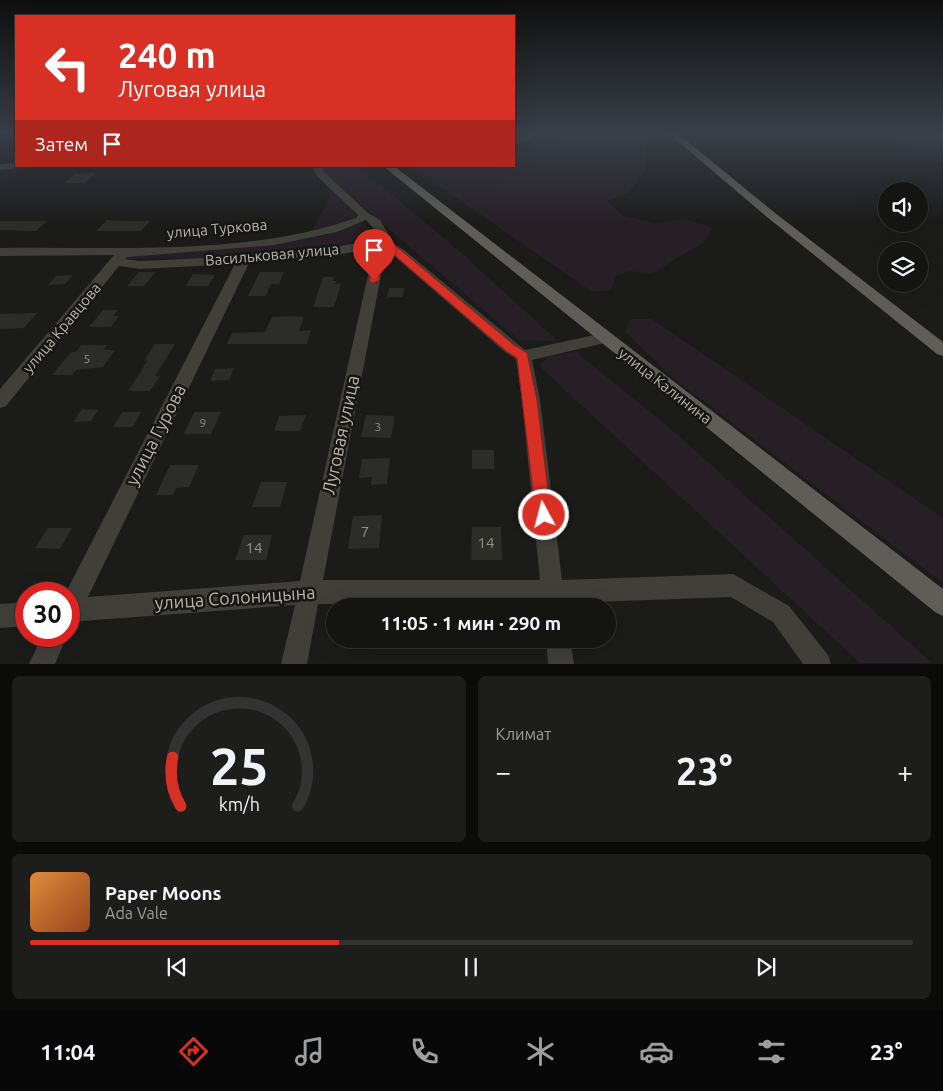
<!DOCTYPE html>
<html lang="ru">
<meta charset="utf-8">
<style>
body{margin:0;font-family:Ubuntu,sans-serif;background:#1d1d1c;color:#f1f3f6;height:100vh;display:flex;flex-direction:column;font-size:19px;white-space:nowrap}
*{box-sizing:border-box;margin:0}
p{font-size:16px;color:#9d9ea0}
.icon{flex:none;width:28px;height:28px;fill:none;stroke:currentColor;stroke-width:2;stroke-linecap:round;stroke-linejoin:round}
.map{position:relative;height:664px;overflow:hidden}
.details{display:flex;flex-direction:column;gap:12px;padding:12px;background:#0b0b0a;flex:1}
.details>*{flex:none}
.hud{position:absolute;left:15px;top:15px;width:500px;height:152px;border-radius:0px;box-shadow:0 5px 20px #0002,0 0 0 1px #333;background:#d93025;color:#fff;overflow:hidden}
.fabs{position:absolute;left:878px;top:182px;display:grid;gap:10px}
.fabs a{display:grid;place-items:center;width:50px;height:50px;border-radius:50%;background:#141413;box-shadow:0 5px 20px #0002,0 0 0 1px #333;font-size:25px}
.speed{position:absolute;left:15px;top:582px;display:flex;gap:10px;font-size:25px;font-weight:700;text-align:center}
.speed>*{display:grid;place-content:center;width:65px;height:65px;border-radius:50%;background:#141413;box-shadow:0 5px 20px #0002,0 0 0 1px #333;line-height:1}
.speed .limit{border:8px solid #d22;background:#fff;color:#111}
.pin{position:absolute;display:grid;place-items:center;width:42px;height:42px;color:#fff;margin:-51px -21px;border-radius:50% 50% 50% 0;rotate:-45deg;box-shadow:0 0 5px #0007}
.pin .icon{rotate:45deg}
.me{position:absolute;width:55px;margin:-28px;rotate:353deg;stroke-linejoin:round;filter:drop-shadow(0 0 4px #0008)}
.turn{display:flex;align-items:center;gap:18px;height:105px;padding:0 20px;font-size:22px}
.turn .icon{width:65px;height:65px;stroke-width:2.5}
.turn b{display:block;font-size:35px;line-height:42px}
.then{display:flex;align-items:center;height:48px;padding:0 20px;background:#0003;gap:10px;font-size:19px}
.big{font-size:38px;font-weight:700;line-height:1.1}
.details .widget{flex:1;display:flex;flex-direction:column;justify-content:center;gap:8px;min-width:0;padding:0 18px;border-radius:8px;background:#1d1d1c}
.details .dial{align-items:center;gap:0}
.dial svg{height:130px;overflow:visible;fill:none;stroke:#333;stroke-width:7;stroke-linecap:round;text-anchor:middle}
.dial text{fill:#f1f3f6;stroke:none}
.song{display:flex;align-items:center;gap:15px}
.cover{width:60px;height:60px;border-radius:8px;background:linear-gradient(135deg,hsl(30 70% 55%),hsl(20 70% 35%))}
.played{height:5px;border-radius:2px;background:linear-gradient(90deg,#d93025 35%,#333 35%)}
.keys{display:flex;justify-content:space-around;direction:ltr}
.heat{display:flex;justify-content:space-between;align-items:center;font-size:28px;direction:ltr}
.details .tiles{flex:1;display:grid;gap:12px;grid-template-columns:1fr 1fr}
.widget:last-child{grid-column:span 2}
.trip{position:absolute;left:326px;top:598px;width:290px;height:50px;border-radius:25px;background:#141413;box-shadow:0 5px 20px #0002,0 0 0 1px #333;font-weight:700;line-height:50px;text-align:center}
.menu{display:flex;height:80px;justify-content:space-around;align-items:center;background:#080808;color:#9d9ea0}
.menu .icon{width:35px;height:35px}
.menu .active{color:#d93025}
.menu b{font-size:22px;color:#f1f3f6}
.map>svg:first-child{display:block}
.green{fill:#261f25}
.building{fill:#2c2c29}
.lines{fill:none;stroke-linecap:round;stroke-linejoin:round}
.minor{fill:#403f3a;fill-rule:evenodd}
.major{fill:#5f5d57;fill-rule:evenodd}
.route{fill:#d93025;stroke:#8d1f18}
.labels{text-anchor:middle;stroke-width:5;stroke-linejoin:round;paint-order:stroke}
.number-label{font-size:12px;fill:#96938b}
.street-label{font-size:15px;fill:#bab5ac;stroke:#161614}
.near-number-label{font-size:15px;fill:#96938b}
.near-street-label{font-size:18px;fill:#bab5ac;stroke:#161614}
</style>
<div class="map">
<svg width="943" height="664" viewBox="0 0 943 664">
<rect width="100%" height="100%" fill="#1b1b19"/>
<path class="green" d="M562 132H648L645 170 630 192 607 201 624 216 656 223 686 219 713 228 703 243 651 274 629 271 616 276 611 290 592 292 410 166H514V148L535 141 545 144 566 134Z
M906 132H943V163L887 144Z
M320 166H358L458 250 558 341 519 340 323 173Z
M324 182 355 212 356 217 351 222 314 232 312 230 330 197Z
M362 222 374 234V238L368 241 192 259 152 258 121 260 127 256 239 247 327 235 328 233Z
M631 319H652L943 518V583L672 377 625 332Z
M576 352 670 428 932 663H860L539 366 549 356Z"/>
<path class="building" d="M95 173 85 183H64L75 174Z
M107 220 125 221H150L141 231H96Z
M0 221H47L36 231H16L17 230H0Z
M139 272H156L144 286H127Z
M260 272H284L279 284H271L266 296H248Z
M193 274 215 275 208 286H186Z
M73 275 65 284 48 285 56 276Z
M323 277H334L333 281H336L335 284H341L334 307H313Z
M389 288H404L403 297H387Z
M103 310H118L113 316H119L111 327H89Z
M37 313 24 328 0 329V314Z
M292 316 304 317 299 331 311 330 307 344H227L232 333 265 332 272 317Z
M155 344H175L155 376H160L150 391H128L148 360 144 361Z
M81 345H107L103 350H115L103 367 76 370 72 375H52L71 352H76Z
M234 368 229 380 210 381 215 369Z
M82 409 98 410 91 421 73 422Z
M122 412H141L133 427H113Z
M194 412H221L211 434H184Z
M306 415 300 431H274L279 416Z
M366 415 395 416 391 438 361 437Z
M472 450H494V469H472Z
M390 458 387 484 371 485 372 477 359 478 362 459Z
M170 465H199L189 487 176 488 173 495H156Z
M261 482H287L280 507H252Z
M382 515 379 548 348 549 353 516Z
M472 527H501L502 560H471Z
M48 528H72L60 549 35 548Z
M244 535H272L266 560H235Z"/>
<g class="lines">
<path class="minor" d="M534 132H546L514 145V139Z
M16 163V166H21L19 168 0 170V164Z
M312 166H322L324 172 368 213 380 220 389 235 388 240 404 250 525 350 604 333 609 334 612 338 609 342 532 360 540 400 562 580 733 574 789 606 828 655 831 664H803L773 622 731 597 565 603 566 606H542V603L318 604 307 664H281L295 605 69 622V594H65L235 264 140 269 119 266 6 406 0 408V389L114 255 0 256V248C117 246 244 257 356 218L358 215 316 175ZM366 220 376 231V240C298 254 219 257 140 261L125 259 127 257 274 245 337 232ZM374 248 300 581 88 597 249 263 337 255ZM386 249 505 352 516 359 522 400 540 580H323Z
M26 602V626L0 628V604Z
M42 636H67L55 664H29Z
M546 639H570L574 664H548Z"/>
<path class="major" d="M667 132H676L775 213 943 342V356L937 354 767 217Z
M383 166H394L943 589V616L935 612Z"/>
</g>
<linearGradient id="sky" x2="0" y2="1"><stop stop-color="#0f0f0e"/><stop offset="0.59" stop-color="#393f49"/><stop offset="1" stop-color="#393f49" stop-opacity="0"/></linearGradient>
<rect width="943" height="225" fill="url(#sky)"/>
<path class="route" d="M378 241H390L514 345 527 353 537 400 551 515 549 520 544 522 538 520 536 515 517 358 506 351 385 247 379 280 374 283 370 282 369 280Z"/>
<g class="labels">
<g class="number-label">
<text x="87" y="363">5</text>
<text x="203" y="427">9</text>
<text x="378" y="431">3</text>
</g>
<g class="street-label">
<text transform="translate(217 229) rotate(-5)" y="5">улица Туркова</text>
<text transform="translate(272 255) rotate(-5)" y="5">Васильковая улица</text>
<text transform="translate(62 328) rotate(-50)" y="5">улица Кравцова</text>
<text transform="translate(665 386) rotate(38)" y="5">улица Калинина</text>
</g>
<g class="near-number-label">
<text x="365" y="537">7</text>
<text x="486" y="548">14</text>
<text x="254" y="553">14</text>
</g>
<g class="near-street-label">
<text transform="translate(156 435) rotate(-63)" y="6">улица Гурова</text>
<text transform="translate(341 435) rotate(-78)" y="6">Луговая улица</text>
<text transform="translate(235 598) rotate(-4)" y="6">улица Солоницына</text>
</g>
</g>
</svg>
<div class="fabs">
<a><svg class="icon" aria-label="sound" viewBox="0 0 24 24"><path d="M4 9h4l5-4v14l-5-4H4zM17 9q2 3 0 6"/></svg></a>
<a><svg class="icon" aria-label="layers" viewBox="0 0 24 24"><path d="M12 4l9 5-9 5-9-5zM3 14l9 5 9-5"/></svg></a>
</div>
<div class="speed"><div class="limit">30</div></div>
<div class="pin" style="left:374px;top:280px;background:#d93025"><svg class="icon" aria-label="arrive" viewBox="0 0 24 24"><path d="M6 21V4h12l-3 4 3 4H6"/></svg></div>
<svg class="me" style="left:544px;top:515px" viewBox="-20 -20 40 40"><circle r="17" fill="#d93025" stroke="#fff" stroke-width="3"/><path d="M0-11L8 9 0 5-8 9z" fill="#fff"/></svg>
<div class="trip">11:05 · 1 мин · 290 m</div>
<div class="hud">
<div class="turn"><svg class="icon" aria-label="left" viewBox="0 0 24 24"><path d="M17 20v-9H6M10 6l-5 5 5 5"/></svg><div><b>240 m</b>Луговая улица</div></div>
<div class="then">Затем<svg class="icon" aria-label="arrive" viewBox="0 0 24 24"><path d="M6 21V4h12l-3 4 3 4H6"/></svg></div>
</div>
</div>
<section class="details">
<div class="tiles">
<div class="widget dial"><svg viewBox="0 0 100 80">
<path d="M14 69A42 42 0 1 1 86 69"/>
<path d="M14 69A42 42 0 0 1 9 39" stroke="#d93025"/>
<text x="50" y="56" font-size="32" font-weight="700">25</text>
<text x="50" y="72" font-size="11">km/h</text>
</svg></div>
<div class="widget"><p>Климат</p>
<div class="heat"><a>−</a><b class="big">23°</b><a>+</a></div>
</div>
<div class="widget">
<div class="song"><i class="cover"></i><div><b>Paper Moons</b><p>Ada Vale</p></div></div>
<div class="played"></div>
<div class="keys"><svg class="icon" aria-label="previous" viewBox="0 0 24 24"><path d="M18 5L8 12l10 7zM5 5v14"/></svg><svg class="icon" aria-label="pause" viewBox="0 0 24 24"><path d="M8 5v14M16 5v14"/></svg><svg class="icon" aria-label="next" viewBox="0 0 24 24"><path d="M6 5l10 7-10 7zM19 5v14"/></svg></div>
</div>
</div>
</section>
<nav class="menu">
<b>11:04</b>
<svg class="icon active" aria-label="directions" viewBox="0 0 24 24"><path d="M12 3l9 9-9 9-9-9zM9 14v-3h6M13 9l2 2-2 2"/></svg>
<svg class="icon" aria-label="music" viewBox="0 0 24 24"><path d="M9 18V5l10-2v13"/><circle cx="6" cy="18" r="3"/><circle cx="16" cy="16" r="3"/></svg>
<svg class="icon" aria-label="phone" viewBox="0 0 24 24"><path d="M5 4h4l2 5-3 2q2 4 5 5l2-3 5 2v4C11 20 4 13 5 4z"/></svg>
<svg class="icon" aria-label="climate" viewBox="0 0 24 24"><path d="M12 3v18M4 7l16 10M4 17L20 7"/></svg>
<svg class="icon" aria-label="car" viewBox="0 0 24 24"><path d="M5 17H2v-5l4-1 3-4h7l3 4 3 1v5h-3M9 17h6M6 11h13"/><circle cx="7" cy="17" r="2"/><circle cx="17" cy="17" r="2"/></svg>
<svg class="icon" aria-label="filters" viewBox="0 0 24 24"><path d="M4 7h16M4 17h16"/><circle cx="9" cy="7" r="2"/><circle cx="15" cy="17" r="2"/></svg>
<b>23°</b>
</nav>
